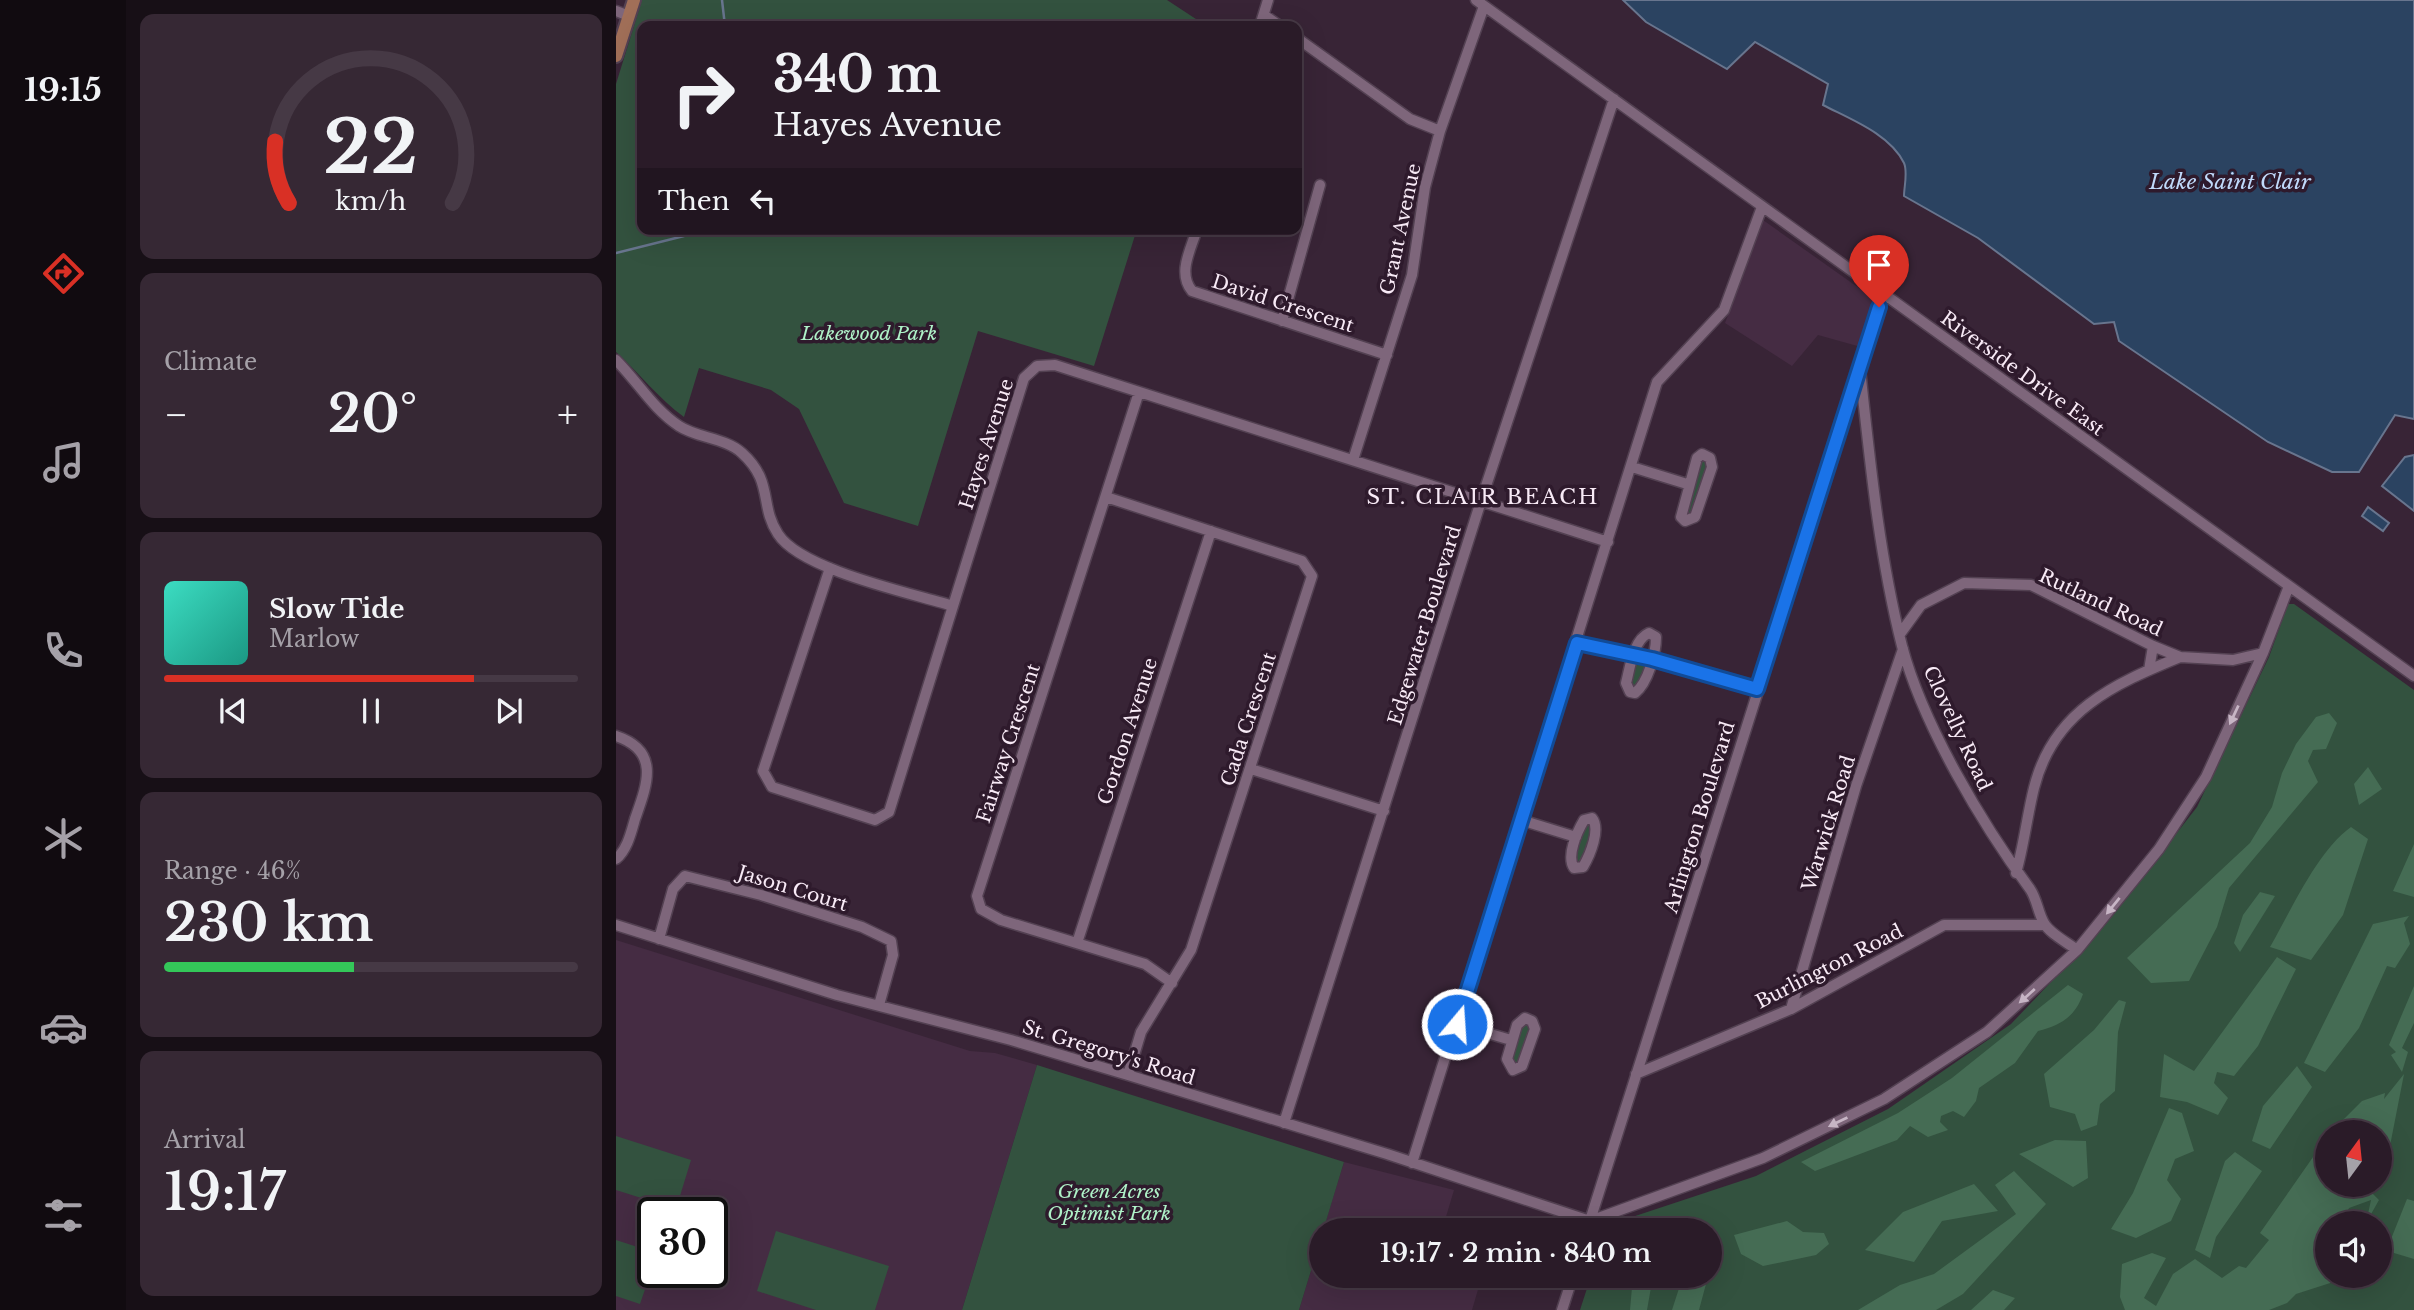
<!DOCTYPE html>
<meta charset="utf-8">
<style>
body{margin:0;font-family:"Libre Baskerville",serif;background:#362834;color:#f1f3f6;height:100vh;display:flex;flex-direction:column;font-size:26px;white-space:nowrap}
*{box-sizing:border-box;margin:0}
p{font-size:23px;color:#a5a1a8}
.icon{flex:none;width:38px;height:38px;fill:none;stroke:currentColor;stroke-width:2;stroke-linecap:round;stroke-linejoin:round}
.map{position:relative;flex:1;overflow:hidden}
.drawer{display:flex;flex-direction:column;gap:14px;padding:14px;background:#170f16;width:490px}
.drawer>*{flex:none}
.hud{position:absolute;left:21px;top:21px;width:665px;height:214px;border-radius:14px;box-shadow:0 7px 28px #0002,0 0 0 2px #463945;background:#2a1b28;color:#f1f3f6;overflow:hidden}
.needle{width:46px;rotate:15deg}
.controls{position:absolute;left:1699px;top:1120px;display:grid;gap:14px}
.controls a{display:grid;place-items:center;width:77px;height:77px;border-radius:50%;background:#2a1b28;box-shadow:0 7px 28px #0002,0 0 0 2px #463945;font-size:35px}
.speed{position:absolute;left:21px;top:1197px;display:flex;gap:14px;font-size:35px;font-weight:700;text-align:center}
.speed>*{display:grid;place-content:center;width:91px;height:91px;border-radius:50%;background:#2a1b28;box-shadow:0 7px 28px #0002,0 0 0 2px #463945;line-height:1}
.speed .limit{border:4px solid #111;border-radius:10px;background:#fff;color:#111}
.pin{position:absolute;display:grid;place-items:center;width:60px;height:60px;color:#fff;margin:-72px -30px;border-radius:50% 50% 50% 0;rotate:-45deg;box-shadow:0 0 7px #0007}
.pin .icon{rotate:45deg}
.me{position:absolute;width:77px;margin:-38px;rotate:18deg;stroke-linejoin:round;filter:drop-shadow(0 0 5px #0008)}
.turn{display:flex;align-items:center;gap:24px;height:147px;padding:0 21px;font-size:32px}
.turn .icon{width:91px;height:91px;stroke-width:2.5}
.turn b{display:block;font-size:49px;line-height:60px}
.then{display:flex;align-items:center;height:66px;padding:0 21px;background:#0003;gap:14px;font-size:26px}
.big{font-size:52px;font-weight:600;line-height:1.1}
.drawer .widget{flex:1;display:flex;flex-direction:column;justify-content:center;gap:10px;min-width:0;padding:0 24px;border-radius:14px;background:#362834}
.drawer .dial{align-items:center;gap:0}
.dial svg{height:182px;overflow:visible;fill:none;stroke:#463945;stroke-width:7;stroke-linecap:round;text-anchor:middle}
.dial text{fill:#f1f3f6;stroke:none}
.song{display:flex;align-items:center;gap:21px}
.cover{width:84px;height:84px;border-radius:10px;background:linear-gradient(135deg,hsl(170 70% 55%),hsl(170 70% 35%))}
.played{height:7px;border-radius:4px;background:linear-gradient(90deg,#d93025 75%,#463945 75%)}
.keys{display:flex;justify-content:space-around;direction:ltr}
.heat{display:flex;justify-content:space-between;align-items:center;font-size:38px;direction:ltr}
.charge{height:10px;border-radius:5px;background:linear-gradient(90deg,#34c759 46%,#463945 0)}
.trip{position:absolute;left:693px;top:1218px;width:413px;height:70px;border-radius:35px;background:#2a1b28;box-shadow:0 7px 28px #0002,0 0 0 2px #463945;font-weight:600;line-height:70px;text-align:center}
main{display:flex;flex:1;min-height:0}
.menu{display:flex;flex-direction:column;width:126px;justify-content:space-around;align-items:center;background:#110b10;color:#a5a1a8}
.menu .icon{width:49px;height:49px}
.menu .on{color:#d93025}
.menu b{font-size:32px;color:#f1f3f6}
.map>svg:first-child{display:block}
.built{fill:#452c43;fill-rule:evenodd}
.green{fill:#33523f;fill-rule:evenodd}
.forest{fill:#456c54}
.water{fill:#2b4361;stroke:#68758e;stroke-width:2}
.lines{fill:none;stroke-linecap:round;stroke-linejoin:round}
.stream{stroke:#68758e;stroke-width:2.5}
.minor-casing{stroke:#534152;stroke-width:13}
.major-casing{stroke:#534152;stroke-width:16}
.minor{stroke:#7e667b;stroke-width:10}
.major{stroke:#a16f58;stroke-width:12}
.oneway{fill:#c7b5c5}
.route-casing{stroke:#114b97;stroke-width:18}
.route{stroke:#1a73e8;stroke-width:12}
.labels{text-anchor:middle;stroke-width:7;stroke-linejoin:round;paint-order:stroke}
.street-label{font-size:19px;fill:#f8eaf6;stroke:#2e1a2c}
.park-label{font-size:19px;font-style:italic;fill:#aff2c8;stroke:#2e1a2c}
.water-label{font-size:21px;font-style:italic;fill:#c0dafb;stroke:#2e1a2c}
.neighbourhood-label{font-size:21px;letter-spacing:2px;fill:#f8eaf6;stroke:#2e1a2c}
</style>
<main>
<nav class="menu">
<b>19:15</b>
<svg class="icon on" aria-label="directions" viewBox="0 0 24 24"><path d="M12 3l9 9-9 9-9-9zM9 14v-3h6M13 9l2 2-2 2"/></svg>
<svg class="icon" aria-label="music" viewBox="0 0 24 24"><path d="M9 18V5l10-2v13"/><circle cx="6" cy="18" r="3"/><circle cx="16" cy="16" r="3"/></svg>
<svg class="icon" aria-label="phone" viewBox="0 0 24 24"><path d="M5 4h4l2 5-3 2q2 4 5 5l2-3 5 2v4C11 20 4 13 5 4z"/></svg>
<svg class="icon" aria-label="climate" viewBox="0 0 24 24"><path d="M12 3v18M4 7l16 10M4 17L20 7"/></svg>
<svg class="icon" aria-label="car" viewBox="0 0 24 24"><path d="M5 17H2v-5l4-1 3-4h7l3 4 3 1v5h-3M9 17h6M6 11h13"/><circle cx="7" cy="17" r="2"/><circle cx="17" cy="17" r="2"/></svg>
<svg class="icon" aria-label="filters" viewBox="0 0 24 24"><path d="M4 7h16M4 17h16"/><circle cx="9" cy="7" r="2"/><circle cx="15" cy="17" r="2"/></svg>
</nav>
<section class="drawer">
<div class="widget dial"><svg viewBox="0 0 100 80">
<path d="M14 69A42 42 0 1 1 86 69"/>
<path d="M14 69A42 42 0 0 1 8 42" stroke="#d93025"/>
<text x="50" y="56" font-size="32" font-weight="700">22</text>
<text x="50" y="72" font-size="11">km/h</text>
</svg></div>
<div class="widget"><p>Climate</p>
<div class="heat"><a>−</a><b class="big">20°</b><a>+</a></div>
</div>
<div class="widget">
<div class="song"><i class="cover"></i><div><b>Slow Tide</b><p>Marlow</p></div></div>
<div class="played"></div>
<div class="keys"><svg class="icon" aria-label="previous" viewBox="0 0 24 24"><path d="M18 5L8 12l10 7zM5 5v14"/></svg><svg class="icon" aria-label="pause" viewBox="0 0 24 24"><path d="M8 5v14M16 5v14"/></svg><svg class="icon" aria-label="next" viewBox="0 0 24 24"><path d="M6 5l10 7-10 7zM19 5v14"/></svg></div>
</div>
<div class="widget"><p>Range · 46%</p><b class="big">230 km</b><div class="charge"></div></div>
<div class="widget"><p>Arrival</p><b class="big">19:17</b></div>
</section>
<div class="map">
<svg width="1798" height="1310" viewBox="0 0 1798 1310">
<rect width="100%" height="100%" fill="#382436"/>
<path class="built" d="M1147 220 1257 298 1245 347 1202 335 1176 366 1109 323Z
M0 940 354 1051 379 1053 421 1065 346 1310H0ZM37 1213H96V1272H37Z
M728 1162 838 1190 826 1230H707Z
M705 1237V1276H866L856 1310H683Z"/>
<path class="green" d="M26 0H551L586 23 585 26H26V229H521L478 366 362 331 302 526 228 503 183 409 155 390 83 368 68 417C43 399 23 373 0 352V84Z
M1087 459 1093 463 1078 512 1070 517 1081 464Z
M1672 604H1678L1798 690V1310H964L975 1276H1094V1230H990L995 1224 1140 1176 1272 1109 1395 1024 1489 925 1581 807 1653 657ZM1712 1132H1764V1185H1712ZM1712 1223H1764V1276H1712Z
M1019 662 1030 666 1018 689 1013 687Z
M972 823 977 827 968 862 959 863 967 826Z
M912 1023 915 1027 905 1062 898 1066 894 1059 906 1024Z
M421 1065 728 1162 683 1310H346Z
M0 1136 75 1160 60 1209 0 1190Z
M160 1231 273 1266 259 1310H200L141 1291Z
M0 1240 37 1252V1266L24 1304 0 1296Z"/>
<path class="forest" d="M1713 713 1721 723 1710 749 1697 750 1692 761 1702 782 1613 888 1601 927 1573 981 1535 983 1511 958 1634 843 1656 807 1666 773 1680 744 1700 717Z
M1752 767 1766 789 1743 805 1738 784Z
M1735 827 1752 839 1727 915 1695 960 1654 947C1675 911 1701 851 1735 827Z
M1798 844V897L1777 891Z
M1644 892 1659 896 1624 952 1618 943 1627 915Z
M1793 916 1788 923 1794 944 1779 968 1771 966 1743 1028 1709 1072 1688 1063 1757 924Z
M1661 957 1680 969 1642 1046 1618 1076 1601 1072 1598 1083 1612 1098 1602 1115 1571 1102 1544 1097 1548 1054 1578 1071Z
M1452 985 1467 994C1459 1017 1445 1025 1422 1031L1399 1063 1363 1088 1360 1101 1348 1117 1337 1111 1325 1116 1324 1122 1332 1130 1312 1137 1294 1126 1281 1140 1199 1171 1185 1162 1282 1113 1336 1078Z
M1798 986V1023L1786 1048 1792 1052 1786 1072 1775 1055 1780 1052 1773 1045Z
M1503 1000 1510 1002 1502 1032 1499 1091 1484 1104 1481 1125 1465 1131 1459 1114 1434 1107 1428 1074 1478 1030Z
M1681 1066 1696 1087 1654 1149 1636 1141 1647 1106Z
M1788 1074 1772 1156 1764 1167V1132H1715L1746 1101 1769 1093 1768 1099Z
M1553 1108 1566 1113 1578 1151 1559 1159 1551 1180 1565 1199 1555 1221 1520 1238 1495 1229 1517 1193Z
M1711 1137 1712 1185H1748L1763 1200 1750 1223 1755 1200 1733 1208 1726 1223H1712V1276H1736L1680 1294 1671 1303 1653 1310H1509L1504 1297 1506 1264 1536 1253 1550 1258 1528 1298 1540 1306 1557 1274 1579 1259 1606 1278 1623 1266 1630 1268 1653 1240 1644 1233Z
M1439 1140 1470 1141 1472 1178 1457 1187 1403 1154Z
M1619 1152 1646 1171 1600 1237 1594 1258 1579 1250 1609 1161Z
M1398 1171 1430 1204 1347 1294 1320 1310H1242L1284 1285 1318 1274 1400 1214 1379 1185Z
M1358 1184 1382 1211 1326 1221 1298 1262 1249 1250 1287 1212Z
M1791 1199 1798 1201V1259L1778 1253 1773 1244Z
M1171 1221 1187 1232 1208 1233 1213 1244 1200 1255 1147 1266 1125 1254 1118 1235Z
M1017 1276H1037L1031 1310H1014Z
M1067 1276 1090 1284 1083 1310H1056Z
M1377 1290 1399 1298 1388 1310H1355Z"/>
<path class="water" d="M1007 0H1798V419L1779 415 1743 472H1716L1652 442 1503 341 1498 322 1478 324 1362 238 1288 196C1288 187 1292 172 1288 163 1274 134 1234 119 1207 105L1212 84 1139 42 1111 69 1030 22Z
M1798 455V511L1766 486 1789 457Z
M1752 507 1773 523 1767 531 1746 516Z"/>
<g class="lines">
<path class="stream" d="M106 0 109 26
M0 253 68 236 79 229"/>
<g class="minor-casing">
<path id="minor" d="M860 0 1798 676
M0 11 13 16
M648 15 664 26
M644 26 652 0
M681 38 794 119 824 131
M581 229C575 249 561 273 576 291L771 355
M666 321 704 185
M0 360C22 382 37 409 63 426 81 438 110 438 126 453 158 482 143 505 162 534 185 570 295 593 337 606L408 378 421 366 439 365 992 542
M1244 369C1254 462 1263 555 1286 646 1307 725 1366 824 1414 889 1421 899 1422 913 1428 923 1434 934 1451 942 1461 950
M523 392 361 896 365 909 385 920 529 964 556 983
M1086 454 1094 458 1096 467 1079 517 1069 521 1065 517 1081 458Z
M737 460 796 275 809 187 824 131 868 6
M1016 467 1071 484
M490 497 686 561 696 576 575 950 525 1032 512 1075
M214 568 147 771 156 787 259 820 273 812 337 606
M1033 633 1040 637C1040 653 1032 683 1019 693L1014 692 1010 683C1014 668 1017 640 1033 633Z
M1284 634 1305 605 1348 583 1415 585 1537 646 1564 657 1617 660 1647 653
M961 643 1036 659 1141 689
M1533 670 1537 646
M0 736C45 751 31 785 19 819 15 833 11 850 0 859
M635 769 768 811
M976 818C985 829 974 855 967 867L958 868C950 856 961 832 968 820Z
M905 820 960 837
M1400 873C1408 845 1411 816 1418 788 1437 711 1498 684 1564 657
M0 925 221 995 395 1040 512 1075 771 1154 974 1221
M43 939 57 889 69 876 145 895 246 927 275 941 277 955 263 1005
M461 943 595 531
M1175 1009 1240 786 1287 649
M909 1018 916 1021 919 1029 906 1066 897 1070 891 1059 901 1025Z
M840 1024 895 1040
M1020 1074 1175 1009 1328 925H1429
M668 1123 865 501 998 99
M796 1163 1041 382 1108 310 1146 207
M974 1221 1147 1158 1268 1099 1371 1032 1461 950 1543 849 1590 777 1647 653 1673 586
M971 1230 1268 294
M946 1310 957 1276"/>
</g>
<g class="major-casing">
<path id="major" d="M0 56 18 0"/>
</g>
<use href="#minor" class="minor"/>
<use href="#major" class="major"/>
</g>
<defs><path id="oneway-solid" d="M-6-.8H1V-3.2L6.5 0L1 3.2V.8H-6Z" transform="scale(1.75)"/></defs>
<g class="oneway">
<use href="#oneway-solid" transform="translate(1618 715) rotate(115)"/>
<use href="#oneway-solid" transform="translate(1497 906) rotate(129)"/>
<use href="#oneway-solid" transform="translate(1411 996) rotate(138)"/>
<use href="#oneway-solid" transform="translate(1222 1122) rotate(154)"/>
</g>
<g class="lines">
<g class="route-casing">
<path id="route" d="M841 1024 961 643 1036 659 1141 689 1263 307"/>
</g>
<use href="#route" class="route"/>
</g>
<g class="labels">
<g class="street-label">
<text transform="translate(784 229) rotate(-78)" y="7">Grant Avenue</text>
<text transform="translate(667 303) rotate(18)" y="7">David Crescent</text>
<text transform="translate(1407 373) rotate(36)" y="7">Riverside Drive East</text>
<text transform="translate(370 444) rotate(-72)" y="7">Hayes Avenue</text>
<text transform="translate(1485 602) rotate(25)" y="7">Rutland Road</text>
<text transform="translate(808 625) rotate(-73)" y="7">Edgewater Boulevard</text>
<text transform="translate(632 719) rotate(-72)" y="7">Cada Crescent</text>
<text transform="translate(1342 728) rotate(65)" y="7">Clovelly Road</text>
<text transform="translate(511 731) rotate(-72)" y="7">Gordon Avenue</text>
<text transform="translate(392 743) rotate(-72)" y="7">Fairway Crescent</text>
<text transform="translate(1083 817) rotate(-73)" y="7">Arlington Boulevard</text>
<text transform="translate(1212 823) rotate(-73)" y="7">Warwick Road</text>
<text transform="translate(177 888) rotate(17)" y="7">Jason Court</text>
<text transform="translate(1213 966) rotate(-27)" y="7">Burlington Road</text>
<text transform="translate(493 1052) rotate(17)" y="7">St. Gregory's Road</text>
</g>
<g class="park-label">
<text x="253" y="340">Lakewood Park</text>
<text x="493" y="1198">Green Acres<tspan x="493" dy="22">Optimist Park</tspan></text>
</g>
<g class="water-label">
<text x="1614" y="189">Lake Saint Clair</text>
</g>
<g class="neighbourhood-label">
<text x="867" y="504">ST. CLAIR BEACH</text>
</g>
</g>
</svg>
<div class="controls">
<a><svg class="needle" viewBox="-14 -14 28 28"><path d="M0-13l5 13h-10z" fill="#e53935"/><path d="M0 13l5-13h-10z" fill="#a5a1a8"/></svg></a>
<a><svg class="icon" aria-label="sound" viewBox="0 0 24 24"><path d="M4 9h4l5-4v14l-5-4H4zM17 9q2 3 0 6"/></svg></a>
</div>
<div class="speed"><div class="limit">30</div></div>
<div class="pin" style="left:1263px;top:307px;background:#d93025"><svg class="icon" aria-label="arrive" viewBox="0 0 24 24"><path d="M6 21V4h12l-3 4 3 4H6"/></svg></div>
<svg class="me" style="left:841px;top:1024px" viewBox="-20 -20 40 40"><circle r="17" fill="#1a73e8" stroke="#fff" stroke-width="3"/><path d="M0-11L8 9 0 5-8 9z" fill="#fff"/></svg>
<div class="trip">19:17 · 2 min · 840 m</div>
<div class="hud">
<div class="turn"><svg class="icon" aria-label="right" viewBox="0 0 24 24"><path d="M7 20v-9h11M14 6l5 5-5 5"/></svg><div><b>340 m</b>Hayes Avenue</div></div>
<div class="then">Then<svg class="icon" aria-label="left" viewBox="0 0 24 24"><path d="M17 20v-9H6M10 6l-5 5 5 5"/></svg></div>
</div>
</div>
</main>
